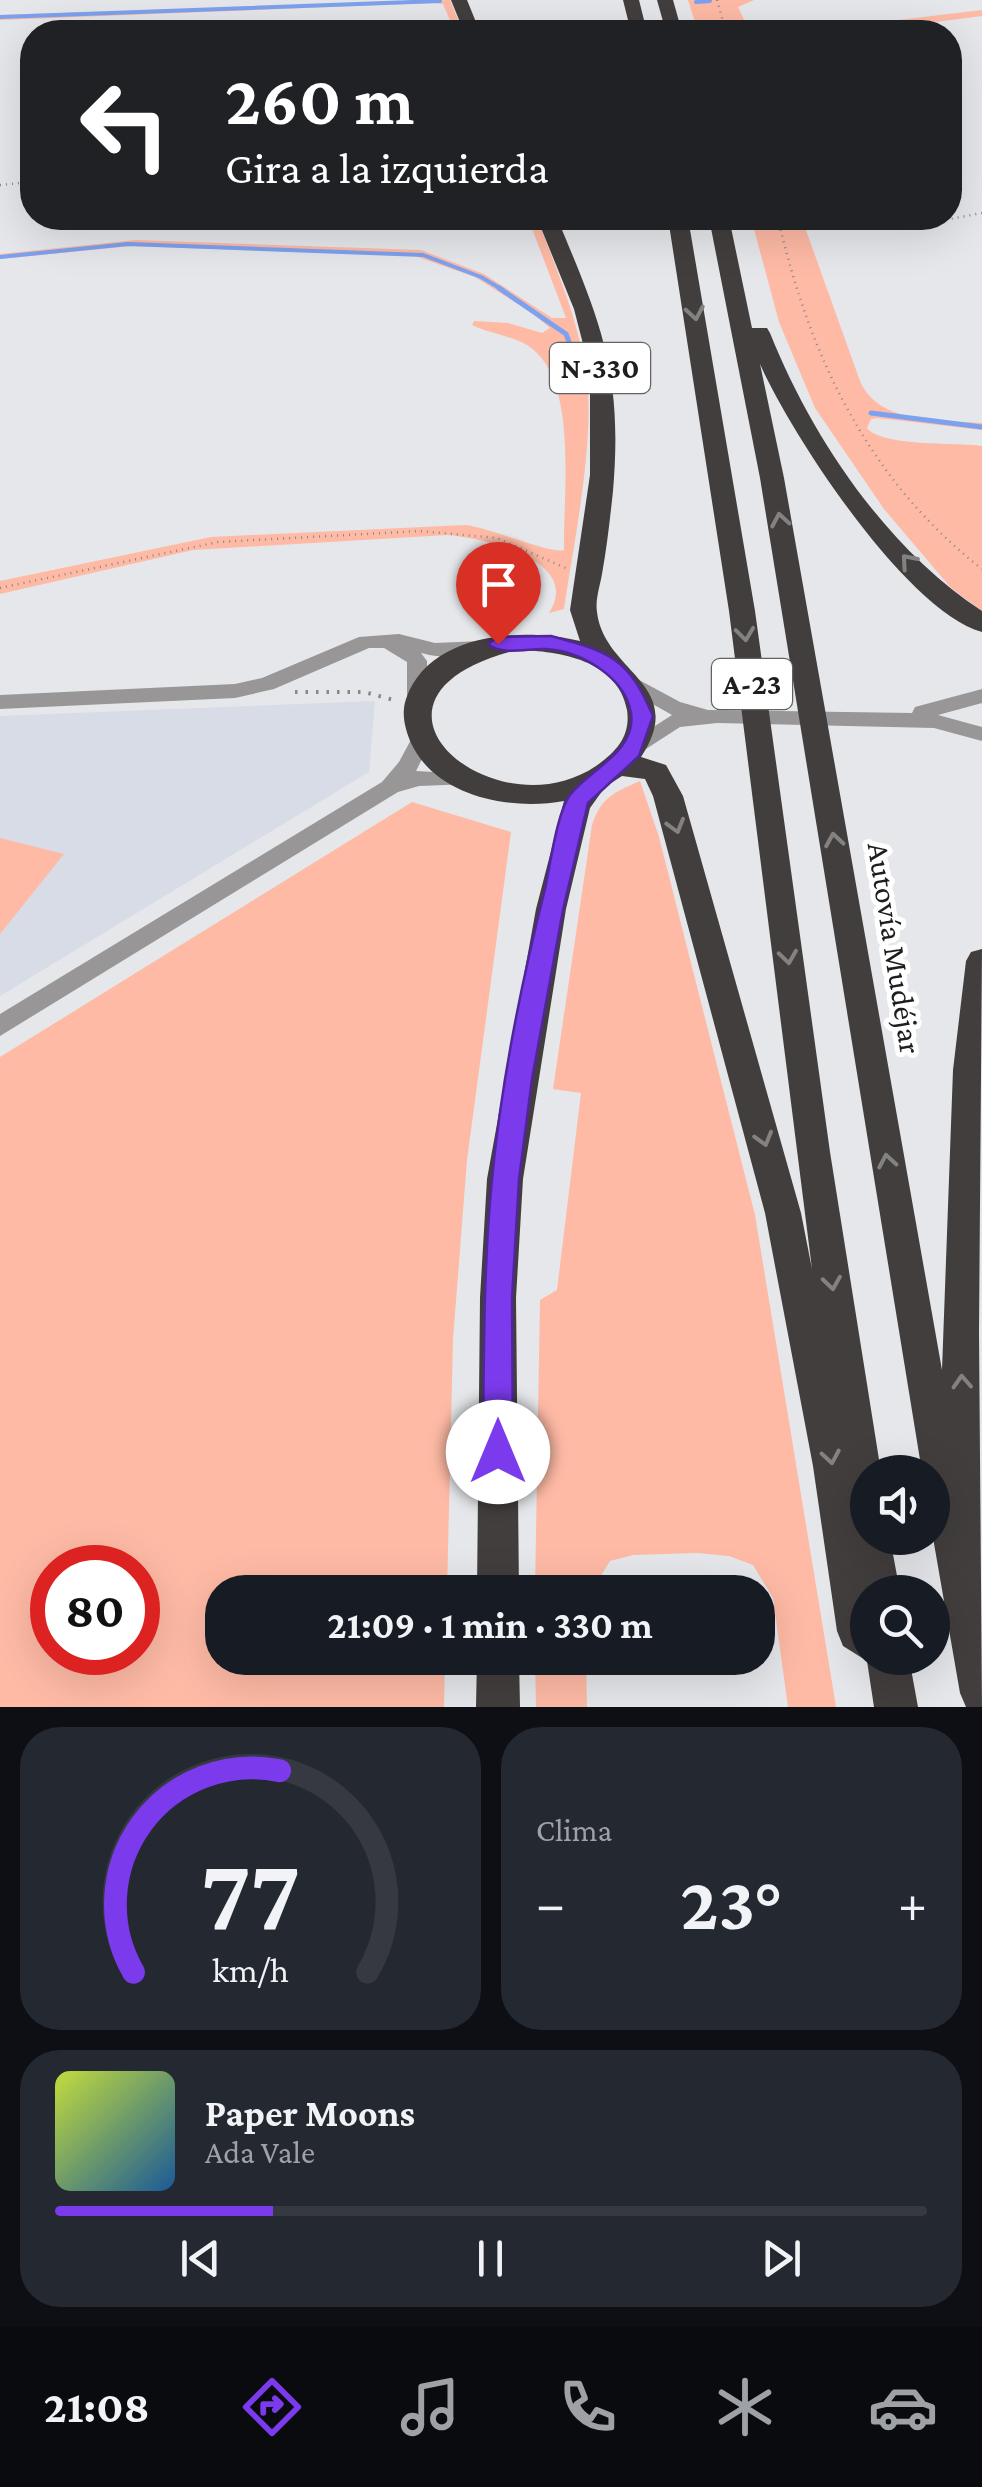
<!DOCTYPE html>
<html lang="es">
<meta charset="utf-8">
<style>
body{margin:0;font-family:"Crimson Pro",serif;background:#242831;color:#f1f3f6;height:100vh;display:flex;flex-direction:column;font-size:38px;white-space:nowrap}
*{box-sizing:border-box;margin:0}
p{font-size:32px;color:#9ea1a6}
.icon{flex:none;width:55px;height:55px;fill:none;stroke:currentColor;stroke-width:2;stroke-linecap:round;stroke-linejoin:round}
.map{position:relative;height:1707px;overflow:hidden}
.panel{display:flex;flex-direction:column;gap:20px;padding:20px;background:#0d0f14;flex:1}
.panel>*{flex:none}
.hud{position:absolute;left:20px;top:20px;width:942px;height:210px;border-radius:40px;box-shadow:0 10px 40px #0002;background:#202124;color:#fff;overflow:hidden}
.tools{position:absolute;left:850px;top:1455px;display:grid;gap:20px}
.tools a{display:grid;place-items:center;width:100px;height:100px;border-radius:50%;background:#171b24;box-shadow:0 10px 40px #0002;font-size:50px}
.speed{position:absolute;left:30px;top:1545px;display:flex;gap:20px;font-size:50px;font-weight:700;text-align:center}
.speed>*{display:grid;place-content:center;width:130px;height:130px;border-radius:50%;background:#171b24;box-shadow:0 10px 40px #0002;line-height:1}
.speed .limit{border:15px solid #d22;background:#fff;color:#111}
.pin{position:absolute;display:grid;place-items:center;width:85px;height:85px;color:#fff;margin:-102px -42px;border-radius:50% 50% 50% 0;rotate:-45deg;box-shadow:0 0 10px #0007}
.pin .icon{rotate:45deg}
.me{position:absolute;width:110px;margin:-55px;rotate:0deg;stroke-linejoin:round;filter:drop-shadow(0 0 8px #0008)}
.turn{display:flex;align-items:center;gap:35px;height:210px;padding:0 40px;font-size:45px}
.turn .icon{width:130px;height:130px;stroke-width:2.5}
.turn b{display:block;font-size:70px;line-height:85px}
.big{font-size:75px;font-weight:700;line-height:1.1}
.panel .card{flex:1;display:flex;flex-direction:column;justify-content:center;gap:15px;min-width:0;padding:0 35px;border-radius:40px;background:#242831}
.panel .dial{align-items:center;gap:0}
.dial svg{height:260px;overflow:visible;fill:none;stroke:#363941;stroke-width:7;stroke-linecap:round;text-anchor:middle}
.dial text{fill:#f1f3f6;stroke:none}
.song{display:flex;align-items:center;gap:30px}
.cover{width:120px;height:120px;border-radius:15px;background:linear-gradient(135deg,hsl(70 70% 55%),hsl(210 70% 35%))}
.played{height:10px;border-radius:5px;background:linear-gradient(90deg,#7c3aed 25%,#363941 25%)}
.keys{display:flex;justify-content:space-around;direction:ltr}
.heat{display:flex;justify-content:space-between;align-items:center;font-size:55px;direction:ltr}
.panel .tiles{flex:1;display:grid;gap:20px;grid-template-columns:1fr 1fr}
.card:last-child{grid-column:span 2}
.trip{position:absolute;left:205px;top:1575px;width:570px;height:100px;border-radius:40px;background:#171b24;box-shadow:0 10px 40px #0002;font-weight:700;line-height:100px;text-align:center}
.tab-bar{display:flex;height:160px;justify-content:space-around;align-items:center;background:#090b0e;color:#9ea1a6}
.tab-bar .icon{width:70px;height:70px}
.tab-bar .current{color:#7c3aed}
.tab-bar b{font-size:45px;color:#f1f3f6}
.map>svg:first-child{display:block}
.built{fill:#d7dce7}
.green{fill:#febaa5;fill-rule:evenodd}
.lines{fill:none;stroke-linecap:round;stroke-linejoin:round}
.stream-far1{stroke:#7ca1ef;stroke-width:4}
.stream{stroke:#7ca1ef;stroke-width:5}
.path-far1{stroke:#87888a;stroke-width:2.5;stroke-dasharray:1 5;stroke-linecap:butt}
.path{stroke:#87888a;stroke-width:4;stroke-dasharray:2.5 8;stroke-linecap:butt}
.minor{fill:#989696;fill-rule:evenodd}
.highway{fill:#423e3d;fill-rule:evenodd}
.oneway{stroke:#848281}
.route{fill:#7c3aed;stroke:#51269a;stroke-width:2.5}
.labels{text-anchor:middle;stroke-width:10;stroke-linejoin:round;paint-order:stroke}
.shield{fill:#fff;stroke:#616262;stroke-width:2.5}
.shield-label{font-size:30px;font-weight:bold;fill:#1d1e1f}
.street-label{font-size:32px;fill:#1d1e1f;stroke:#fff}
</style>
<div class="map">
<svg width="982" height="1707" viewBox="0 0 982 1707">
<rect width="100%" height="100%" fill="#e5e7ea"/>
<path class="built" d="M375 701 369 772 0 996V716Z"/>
<path class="green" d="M450 0 463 32H455L443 4 434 3 0 20V15Z
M688 0H754L738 7 750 32H698Z
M982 10V16L928 23 930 32 904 26 798 32Z
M528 218H537C556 268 577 317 586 371 596 438 574 541 564 609L549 613C583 560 484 538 447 535L193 550 0 594V581L211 537 465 525C489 527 552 555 564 550 563 496 577 391 536 352 520 336 492 335 472 325L474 321 508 323 542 333 550 328 531 312 475 277 415 256 131 246 0 259V254L135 240 421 250 484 274 552 318H566Z
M751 218H786L788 222 802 219 860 381C879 425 942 420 982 423V430L878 418 871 419 867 428C882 447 955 442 982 446V611L951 588 884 509 815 408 779 322Z
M640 781 659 837 755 1215 836 1707H788L773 1598 753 1565 729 1556 697 1553 633 1555 610 1561 591 1592H535L540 1300 557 1290 581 1093 553 1089 592 825C601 797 615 792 640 781Z
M412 802 511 832 467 1160 453 1339 447 1592H222V1658H445L444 1707H0V1057ZM52 1568H138V1652H52Z
M0 838 64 854 0 934Z
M535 1658H586L587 1707H536Z"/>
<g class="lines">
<path class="stream-far1" d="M696 2 710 1
M0 17 440 1
M0 257 128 244 423 255 481 277 503 290"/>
<path class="stream" d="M499 288 566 334 586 386
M871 413 982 427"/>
<path class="path-far1" d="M717 0 726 32
M0 185 32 182
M778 218C809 356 869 481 982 569
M880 218 939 221 982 213
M0 588 218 542 420 531 497 538 568 569"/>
<path class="path" d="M295 692H364L394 700"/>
<path class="minor" d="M399 634 435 643 481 641 491 648C476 661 440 658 421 653L427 661V704L417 711 407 704V662L384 648H369L274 689 235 698 0 709V695L235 684 262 678 359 637Z
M628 674 680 702 708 710 912 713 915 707 982 689V703L938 715 982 727V741L934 728 717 723 680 727 632 758 621 751 624 746 672 715 621 686 618 681 621 676Z
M421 732 432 739 416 771 470 774 473 779 470 784 419 786 398 792 0 1036V1014L382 782 399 762 414 734Z"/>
<path class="highway" d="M451 0H467L480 32H464Z
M623 0H639L647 32H631Z
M657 0H673L682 32H666Z
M537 218H557C601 323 623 373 613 491 610 519 607 546 602 574 600 586 595 600 597 612 604 673 689 684 641 757L666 765 683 796 801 1213 812 1269 729 611 668 218H688L755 611 830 1152 881 1472H868V1538H890L900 1592H868V1658H909L918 1707H874L867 1661 843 1646 837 1631 813 1466 765 1213 653 796 645 779 622 776 605 787 590 808 566 909 523 1179 516 1298 519 1592H477L480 1298 487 1179 536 909 564 801C511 811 436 797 411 743 405 729 401 714 406 699 429 632 524 627 580 641L570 610 590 475V371L574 309ZM517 650C560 651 618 660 627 710 631 736 616 752 596 766 494 835 330 697 517 650Z
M709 218H729L752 328H767L770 333C812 438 886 548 982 611V632C906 611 791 434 760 364L784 478 942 1370 953 1070 966 961 971 952 982 949 979 1332 982 1707H966L960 1693 932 1532V1472H922L760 478Z
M477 1658H519L520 1707H476Z"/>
</g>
<defs><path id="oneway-chevron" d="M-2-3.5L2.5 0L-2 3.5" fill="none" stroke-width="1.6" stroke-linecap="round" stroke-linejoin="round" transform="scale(2.5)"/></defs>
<g class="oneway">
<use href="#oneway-chevron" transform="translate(695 313) rotate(80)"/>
<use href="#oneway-chevron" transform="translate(780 520) rotate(-100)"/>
<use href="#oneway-chevron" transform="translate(908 561) rotate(-131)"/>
<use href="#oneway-chevron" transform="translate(745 634) rotate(83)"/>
<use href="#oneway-chevron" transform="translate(676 826) rotate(74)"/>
<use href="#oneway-chevron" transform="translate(834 840) rotate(-99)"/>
<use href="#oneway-chevron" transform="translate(788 957) rotate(82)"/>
<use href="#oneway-chevron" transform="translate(764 1139) rotate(74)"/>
<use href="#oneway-chevron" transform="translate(887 1161) rotate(-100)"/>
<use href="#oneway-chevron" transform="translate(832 1283) rotate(82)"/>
<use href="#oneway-chevron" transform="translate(962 1382) rotate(-93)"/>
<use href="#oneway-chevron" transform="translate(831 1457) rotate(80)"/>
</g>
<path class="route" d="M551 636C610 652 628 657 653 716L639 756 588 803 563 910 532 1079 519 1179 512 1298 513 1452 509 1463 498 1467 487 1463 483 1452C484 1362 483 1271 492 1180 501 1083 521 984 545 889 550 866 557 812 570 795 589 770 637 751 631 713 625 677 581 651 546 649 529 648 501 656 488 644L498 637Z"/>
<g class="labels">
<g class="shield">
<rect x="550" y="343" width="100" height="50" rx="8"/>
<rect x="712" y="659" width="80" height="50" rx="8"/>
</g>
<g class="shield-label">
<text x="600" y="378">N-330</text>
<text x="752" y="694">A-23</text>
</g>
<g class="street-label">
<text transform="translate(895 948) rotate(81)" y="11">Autovía Mudéjar</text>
</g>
</g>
</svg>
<div class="tools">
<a><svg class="icon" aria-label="sound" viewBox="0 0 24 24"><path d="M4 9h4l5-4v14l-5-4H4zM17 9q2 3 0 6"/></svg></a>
<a><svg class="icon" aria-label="search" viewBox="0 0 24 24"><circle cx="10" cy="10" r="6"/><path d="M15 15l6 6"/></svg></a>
</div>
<div class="speed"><div class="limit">80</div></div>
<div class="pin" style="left:498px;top:644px;background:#d93025"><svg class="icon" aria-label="arrive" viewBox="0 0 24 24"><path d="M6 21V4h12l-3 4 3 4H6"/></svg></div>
<svg class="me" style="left:498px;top:1452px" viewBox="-20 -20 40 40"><circle r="19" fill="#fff"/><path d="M0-13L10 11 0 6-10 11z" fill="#7c3aed"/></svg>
<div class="trip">21:09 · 1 min · 330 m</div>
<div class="hud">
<div class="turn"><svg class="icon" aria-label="left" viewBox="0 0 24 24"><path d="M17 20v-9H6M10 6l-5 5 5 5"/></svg><div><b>260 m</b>Gira a la izquierda</div></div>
</div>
</div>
<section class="panel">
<div class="tiles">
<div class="card dial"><svg viewBox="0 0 100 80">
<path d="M14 69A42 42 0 1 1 86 69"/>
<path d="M14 69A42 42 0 0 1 59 7" stroke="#7c3aed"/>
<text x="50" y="56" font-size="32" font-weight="700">77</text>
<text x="50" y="72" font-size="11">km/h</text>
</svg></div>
<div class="card"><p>Clima</p>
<div class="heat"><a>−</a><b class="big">23°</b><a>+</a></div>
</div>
<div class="card">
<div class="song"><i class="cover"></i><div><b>Paper Moons</b><p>Ada Vale</p></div></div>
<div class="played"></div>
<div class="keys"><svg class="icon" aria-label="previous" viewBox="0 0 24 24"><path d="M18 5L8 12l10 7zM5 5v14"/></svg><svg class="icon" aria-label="pause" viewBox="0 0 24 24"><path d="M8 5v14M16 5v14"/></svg><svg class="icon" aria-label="next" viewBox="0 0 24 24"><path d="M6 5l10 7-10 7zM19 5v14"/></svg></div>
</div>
</div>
</section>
<nav class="tab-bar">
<b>21:08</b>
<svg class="icon current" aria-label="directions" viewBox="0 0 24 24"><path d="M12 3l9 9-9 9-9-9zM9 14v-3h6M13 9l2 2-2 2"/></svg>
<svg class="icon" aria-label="music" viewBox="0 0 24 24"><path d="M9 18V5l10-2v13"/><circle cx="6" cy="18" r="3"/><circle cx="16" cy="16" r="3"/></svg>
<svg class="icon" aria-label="phone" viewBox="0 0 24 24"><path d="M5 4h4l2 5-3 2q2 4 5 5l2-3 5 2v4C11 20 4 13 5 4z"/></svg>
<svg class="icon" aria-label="climate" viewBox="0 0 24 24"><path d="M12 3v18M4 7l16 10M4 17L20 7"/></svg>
<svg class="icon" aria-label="car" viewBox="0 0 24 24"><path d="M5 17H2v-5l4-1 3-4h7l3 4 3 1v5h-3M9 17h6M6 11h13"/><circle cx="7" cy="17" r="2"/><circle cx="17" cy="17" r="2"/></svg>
</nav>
